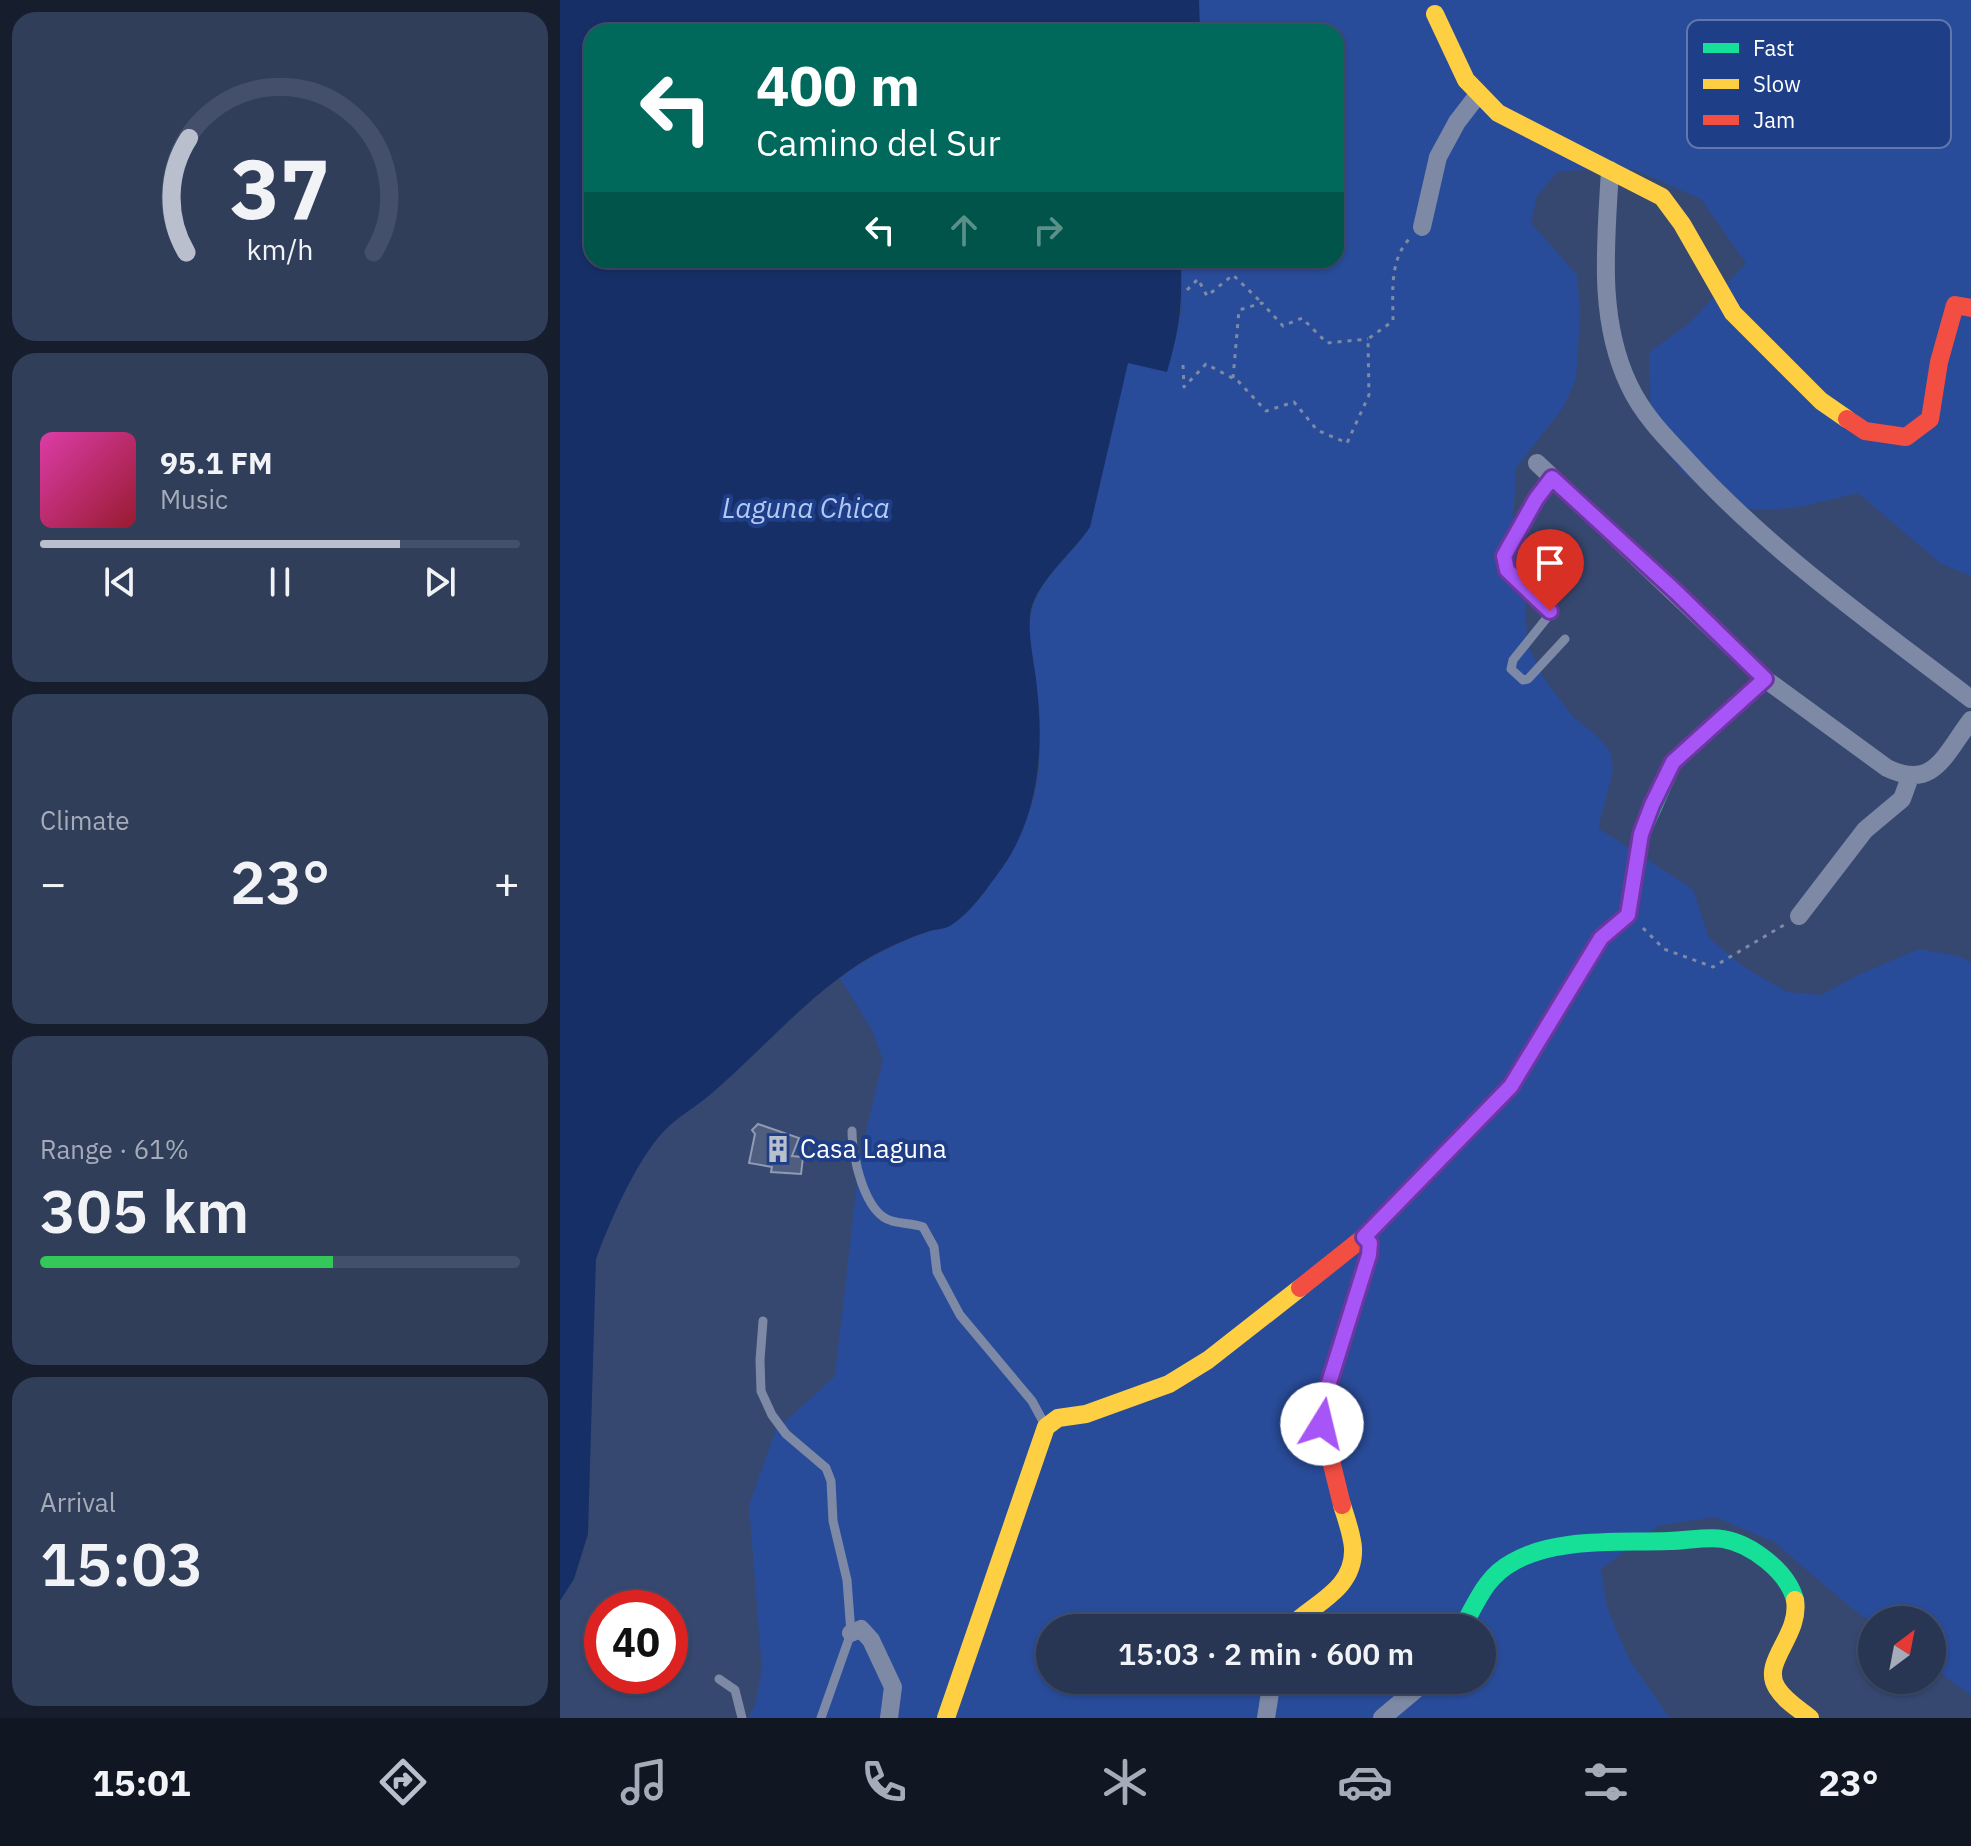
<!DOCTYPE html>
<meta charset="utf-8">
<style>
body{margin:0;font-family:"IBM Plex Sans",sans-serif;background:#303e5a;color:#f1f3f6;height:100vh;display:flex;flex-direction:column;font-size:30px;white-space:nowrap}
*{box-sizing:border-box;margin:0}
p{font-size:26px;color:#a5abb8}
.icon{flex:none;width:44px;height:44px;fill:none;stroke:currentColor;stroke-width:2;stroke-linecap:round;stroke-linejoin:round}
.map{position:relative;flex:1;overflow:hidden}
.details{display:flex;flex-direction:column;gap:12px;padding:12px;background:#161e2e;width:560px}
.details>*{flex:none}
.hud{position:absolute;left:24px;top:24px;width:760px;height:244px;border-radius:24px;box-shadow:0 2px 6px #0004,0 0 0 2px #44506b;background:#00695c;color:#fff;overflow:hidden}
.needle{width:52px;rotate:32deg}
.buttons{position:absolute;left:1298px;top:1606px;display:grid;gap:16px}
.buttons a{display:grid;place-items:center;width:88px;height:88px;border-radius:50%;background:#283654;box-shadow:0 2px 6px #0004,0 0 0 2px #44506b;font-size:40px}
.speed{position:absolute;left:24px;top:1590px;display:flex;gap:16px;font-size:40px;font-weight:700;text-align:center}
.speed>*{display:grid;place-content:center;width:104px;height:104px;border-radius:50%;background:#283654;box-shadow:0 2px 6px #0004,0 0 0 2px #44506b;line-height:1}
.speed .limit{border:12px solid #d22;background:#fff;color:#111}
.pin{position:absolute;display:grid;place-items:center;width:68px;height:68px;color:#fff;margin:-82px -34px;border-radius:50% 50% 50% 0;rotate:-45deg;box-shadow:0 0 8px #0007}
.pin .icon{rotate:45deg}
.me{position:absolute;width:88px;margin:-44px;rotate:9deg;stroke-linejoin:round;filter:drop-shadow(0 0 6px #0008)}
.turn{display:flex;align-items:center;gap:28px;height:168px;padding:0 40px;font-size:36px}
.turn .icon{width:104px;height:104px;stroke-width:2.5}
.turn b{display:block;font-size:56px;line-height:68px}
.lanes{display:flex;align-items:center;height:76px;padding:0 40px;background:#0003;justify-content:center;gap:40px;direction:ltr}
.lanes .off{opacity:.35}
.big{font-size:60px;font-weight:600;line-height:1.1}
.details .widget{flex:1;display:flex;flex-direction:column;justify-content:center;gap:12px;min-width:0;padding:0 28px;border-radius:24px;background:#303e5a}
.details .dial{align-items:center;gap:0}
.dial svg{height:208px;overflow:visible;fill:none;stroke:#44506b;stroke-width:7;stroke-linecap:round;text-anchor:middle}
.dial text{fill:#f1f3f6;stroke:none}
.song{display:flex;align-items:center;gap:24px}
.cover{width:96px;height:96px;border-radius:12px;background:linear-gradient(135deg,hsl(320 70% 55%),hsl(350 70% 35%))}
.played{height:8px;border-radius:4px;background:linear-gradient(90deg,#b9bfcd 75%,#44506b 75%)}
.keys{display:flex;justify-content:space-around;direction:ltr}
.heat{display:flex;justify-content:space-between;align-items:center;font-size:44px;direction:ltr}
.charge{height:12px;border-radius:6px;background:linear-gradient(90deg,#34c759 61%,#44506b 0)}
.trip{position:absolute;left:476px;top:1614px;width:460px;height:80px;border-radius:40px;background:#283654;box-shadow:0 2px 6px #0004,0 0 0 2px #44506b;font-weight:600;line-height:80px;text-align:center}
.dock{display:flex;height:128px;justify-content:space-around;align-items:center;background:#101622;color:#a5abb8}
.dock .icon{width:56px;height:56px}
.dock .current{color:#b9bfcd}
.dock b{font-size:36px;color:#f1f3f6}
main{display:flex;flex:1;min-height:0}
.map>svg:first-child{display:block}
.green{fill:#294c9a;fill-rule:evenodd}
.water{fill:#172f67}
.building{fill:#4f5e7f;stroke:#909bb3;stroke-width:2}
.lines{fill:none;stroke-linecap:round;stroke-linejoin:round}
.path{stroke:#7d89a5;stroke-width:3;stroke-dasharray:4 6;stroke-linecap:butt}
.lane{stroke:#7d89a5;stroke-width:9}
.street{stroke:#7d89a5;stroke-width:18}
.fast{stroke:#16e098;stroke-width:18}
.slow{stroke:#ffcf43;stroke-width:18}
.jam{stroke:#f24e42;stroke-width:18}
.route-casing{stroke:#6d37a1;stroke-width:20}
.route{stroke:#a855f7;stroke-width:14}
.labels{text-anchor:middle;stroke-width:8;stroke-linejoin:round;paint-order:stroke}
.poi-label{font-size:26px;fill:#fff;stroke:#1e3e88;text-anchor:start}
.water-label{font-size:28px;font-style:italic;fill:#b3c8f2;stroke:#1e3e88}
.key{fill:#1e3e88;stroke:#6278ac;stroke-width:2}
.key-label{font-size:22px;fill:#fff}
</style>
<main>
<section class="details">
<div class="widget dial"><svg viewBox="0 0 100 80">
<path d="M14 69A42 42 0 1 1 86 69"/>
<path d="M14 69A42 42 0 0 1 15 25" stroke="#b9bfcd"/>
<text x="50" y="56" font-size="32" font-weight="700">37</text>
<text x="50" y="72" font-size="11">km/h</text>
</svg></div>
<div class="widget">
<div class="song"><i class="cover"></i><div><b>95.1 FM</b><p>Music</p></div></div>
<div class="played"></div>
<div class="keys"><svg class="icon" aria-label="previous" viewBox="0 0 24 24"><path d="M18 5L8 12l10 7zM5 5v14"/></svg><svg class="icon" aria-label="pause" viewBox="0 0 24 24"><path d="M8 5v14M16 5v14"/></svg><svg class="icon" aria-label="next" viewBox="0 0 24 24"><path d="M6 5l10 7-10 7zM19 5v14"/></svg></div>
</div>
<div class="widget"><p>Climate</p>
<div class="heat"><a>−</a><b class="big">23°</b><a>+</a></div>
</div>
<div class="widget"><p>Range · 61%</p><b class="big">305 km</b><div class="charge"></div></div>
<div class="widget"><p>Arrival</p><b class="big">15:03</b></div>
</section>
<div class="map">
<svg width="1411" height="1718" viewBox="0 0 1411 1718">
<rect width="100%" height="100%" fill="#364870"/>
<path class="green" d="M639 0H1411V576L1380 563 1298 493 1235 508 1195 510 1162 498 1125 475 1091 432 1089 352 1127 325 1186 263 1141 199 1073 169 998 171 977 196 971 223 1017 275 1020 312 1016 379 1003 408 956 468 952 539 964 578 967 643 985 680 1014 718 1035 734 1050 751 1053 771 1038 828 1133 889 1149 938 1184 967 1227 992 1261 995 1296 976 1359 949 1398 956 1411 962V1695L1372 1667V1620H1312V1623L1289 1606 1214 1542 1155 1517 1098 1526 1041 1569 1047 1608 1070 1661 1110 1718H188L195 1706 202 1669 189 1505 216 1430 275 1376 300 1157 323 1060 312 1030 280 978C305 959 335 944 365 933 379 927 391 928 403 916 432 890 463 835 474 797 482 768 481 731 478 701 476 675 465 634 472 610 480 578 512 555 530 527L568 362 607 371 622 310 621 260H776V32H640ZM490 1628H922V1680H490Z"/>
<path class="water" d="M0 0H639L640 32H32V260H621C622 306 620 328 607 372L568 363 530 527C513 553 473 584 470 616 468 639 475 665 477 688 484 749 479 816 442 868 427 888 412 912 390 926 382 930 375 929 367 932 347 938 313 954 296 966 242 1002 200 1052 151 1094 136 1107 117 1117 104 1131 76 1161 50 1221 36 1259L28 1534 14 1579 0 1601Z"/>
<path class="building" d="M198 1124 239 1138 232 1156 243 1157 241 1174 211 1172 212 1167 189 1163 195 1134 192 1130Z"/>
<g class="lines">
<path class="path" d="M627 290 638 279 647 296 673 275 702 303
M623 365 624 387 646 364 678 381 706 411 734 402 757 430 787 443 809 395 808 339 833 321C833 292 829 260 850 238
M673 378 679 310 702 303 723 326 742 318 767 343 808 339
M1083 928 1104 949 1153 967 1224 925"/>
<path class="lane" d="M992 478 976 499 944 556 947 570 990 611V614L953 660 951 669 963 680 968 679 1005 639
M292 1131C292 1155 304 1214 332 1221 342 1224 353 1223 363 1227L374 1247 377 1272 400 1315 472 1401 485 1425
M203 1321 200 1360 201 1391 212 1415 226 1434 266 1468 271 1481 273 1521 287 1580 291 1633 261 1718
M159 1679 175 1690 182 1718"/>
<path class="street" d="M1050 170C1046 242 1037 318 1069 385 1082 413 1103 435 1124 457 1208 550 1312 623 1411 699
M862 227 878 157 897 122 917 96
M977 463 1205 679 1327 768C1374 791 1385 754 1411 720
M1239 916 1305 830 1342 799 1350 777
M291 1633 301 1629 311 1640 333 1687 329 1718
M706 1718 712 1680
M822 1718 867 1680"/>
<path class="fast" d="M804 1237 951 1086 1041 938 1068 915 1081 834 1113 762 1205 679
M902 1628C917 1602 925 1577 953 1562 996 1537 1060 1543 1109 1541 1126 1541 1147 1536 1163 1539 1192 1544 1228 1572 1235 1600"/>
<path class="slow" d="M875 14 906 80 938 113 1102 197 1122 224 1173 313 1261 401 1287 419
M1235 1600C1241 1636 1200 1662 1217 1688 1225 1701 1239 1709 1250 1718
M729 1628C753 1603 795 1590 793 1548 792 1534 786 1518 782 1505
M386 1718 486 1427 498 1418 526 1414 609 1384 648 1360 740 1288"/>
<path class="jam" d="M1287 419 1305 431 1346 437 1370 419 1379 362 1395 305 1411 308
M740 1288 804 1237 810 1243 809 1255 763 1402 762 1424 782 1505"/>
</g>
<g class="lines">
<g class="route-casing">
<path id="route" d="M762 1424 763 1402 809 1255 810 1243 804 1237 951 1086 1041 938 1068 915 1081 834 1092 805 1113 762 1205 679 1116 592 992 478 976 499 944 556 947 570 990 611"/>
</g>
<use href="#route" class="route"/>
</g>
<defs>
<g id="building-bare" transform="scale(2.16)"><path d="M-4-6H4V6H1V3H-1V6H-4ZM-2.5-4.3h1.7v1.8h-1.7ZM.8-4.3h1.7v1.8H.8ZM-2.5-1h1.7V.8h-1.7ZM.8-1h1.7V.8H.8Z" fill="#b9bfcd" stroke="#1e3e88" stroke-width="2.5" paint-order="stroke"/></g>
</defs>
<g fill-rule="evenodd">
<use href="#building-bare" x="218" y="1149"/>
</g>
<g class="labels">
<g class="poi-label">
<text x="240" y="1158">Casa Laguna</text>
</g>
<g class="water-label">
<text x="246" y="518">Laguna Chica</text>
</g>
</g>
<rect x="1127" y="20" width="264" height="128" rx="12" class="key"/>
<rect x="1143" y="43" width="36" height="10" fill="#16e098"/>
<rect x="1143" y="79" width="36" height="10" fill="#ffcf43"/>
<rect x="1143" y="115" width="36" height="10" fill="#f24e42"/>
<g class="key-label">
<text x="1193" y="56">Fast</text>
<text x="1193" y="92">Slow</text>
<text x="1193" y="128">Jam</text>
</g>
</svg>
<div class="buttons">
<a><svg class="needle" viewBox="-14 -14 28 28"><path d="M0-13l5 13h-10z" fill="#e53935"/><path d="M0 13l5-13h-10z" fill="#a5abb8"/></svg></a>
</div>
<div class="speed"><div class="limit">40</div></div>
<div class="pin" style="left:990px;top:611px;background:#d93025"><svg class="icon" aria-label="arrive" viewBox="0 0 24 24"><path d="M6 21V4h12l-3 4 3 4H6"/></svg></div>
<svg class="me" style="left:762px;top:1424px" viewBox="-20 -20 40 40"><circle r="19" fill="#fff"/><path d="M0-13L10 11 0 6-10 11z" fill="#a855f7"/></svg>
<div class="trip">15:03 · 2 min · 600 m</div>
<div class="hud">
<div class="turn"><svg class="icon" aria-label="left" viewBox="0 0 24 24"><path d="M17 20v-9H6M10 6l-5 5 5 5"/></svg><div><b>400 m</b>Camino del Sur</div></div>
<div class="lanes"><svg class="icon" aria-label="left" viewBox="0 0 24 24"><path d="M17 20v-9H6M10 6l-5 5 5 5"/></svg><svg class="icon off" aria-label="ahead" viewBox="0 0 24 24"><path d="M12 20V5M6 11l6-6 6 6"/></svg><svg class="icon off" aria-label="right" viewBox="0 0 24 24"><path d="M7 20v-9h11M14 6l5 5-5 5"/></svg></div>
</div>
</div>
</main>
<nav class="dock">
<b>15:01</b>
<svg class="icon current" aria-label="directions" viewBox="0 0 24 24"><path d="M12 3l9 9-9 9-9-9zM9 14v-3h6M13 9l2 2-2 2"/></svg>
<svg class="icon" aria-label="music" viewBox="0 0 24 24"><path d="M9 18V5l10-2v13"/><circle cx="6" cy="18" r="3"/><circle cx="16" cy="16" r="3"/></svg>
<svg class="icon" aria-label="phone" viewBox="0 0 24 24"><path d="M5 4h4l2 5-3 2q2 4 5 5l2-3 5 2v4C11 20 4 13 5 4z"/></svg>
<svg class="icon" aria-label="climate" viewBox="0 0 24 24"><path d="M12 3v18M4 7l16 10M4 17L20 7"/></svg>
<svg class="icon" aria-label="car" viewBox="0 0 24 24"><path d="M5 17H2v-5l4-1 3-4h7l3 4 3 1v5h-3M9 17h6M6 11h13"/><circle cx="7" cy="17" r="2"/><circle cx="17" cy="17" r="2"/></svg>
<svg class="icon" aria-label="filters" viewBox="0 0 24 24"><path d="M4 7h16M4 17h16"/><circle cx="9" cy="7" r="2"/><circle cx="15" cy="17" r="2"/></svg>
<b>23°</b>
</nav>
